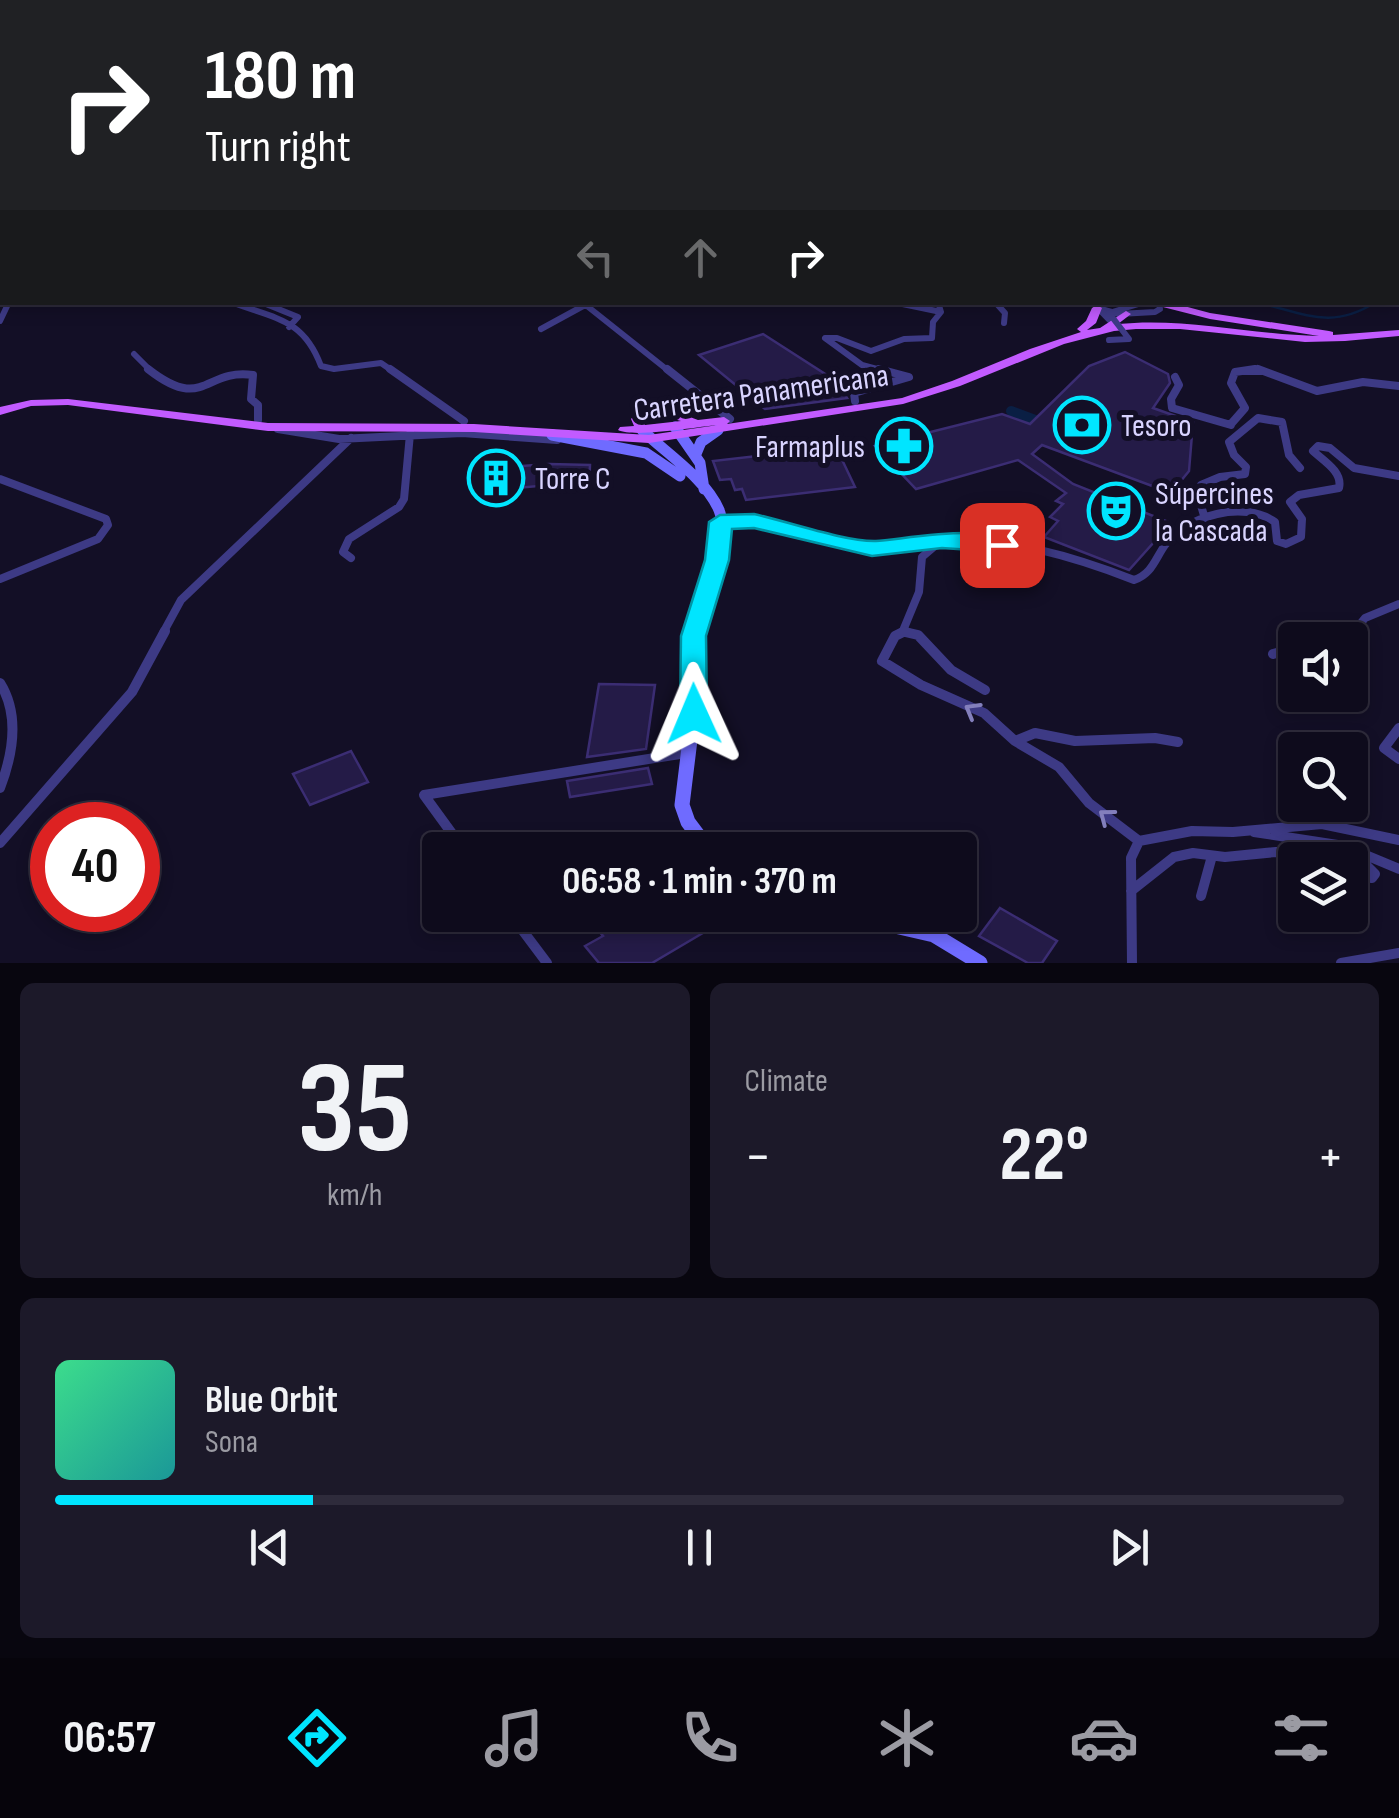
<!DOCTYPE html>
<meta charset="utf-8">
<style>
body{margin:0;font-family:"Sofia Sans Condensed",sans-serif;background:#1c1929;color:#f1f3f6;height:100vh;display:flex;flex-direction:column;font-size:38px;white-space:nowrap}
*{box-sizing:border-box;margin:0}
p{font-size:32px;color:#9b9ba3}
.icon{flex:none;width:55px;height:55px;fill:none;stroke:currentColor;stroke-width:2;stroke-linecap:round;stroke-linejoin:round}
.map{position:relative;height:963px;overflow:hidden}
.sheet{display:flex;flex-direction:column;gap:20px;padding:20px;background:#08060f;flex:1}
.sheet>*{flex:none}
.guide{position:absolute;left:0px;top:0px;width:1400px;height:305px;box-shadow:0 5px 15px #0003,0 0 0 2px #2e2b3b;background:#202124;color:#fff;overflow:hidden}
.fabs{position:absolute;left:1278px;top:622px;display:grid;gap:20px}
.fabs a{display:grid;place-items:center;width:90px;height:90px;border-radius:10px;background:#0e0b1c;box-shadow:0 5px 15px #0003,0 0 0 2px #2e2b3b;font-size:50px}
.speed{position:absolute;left:30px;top:802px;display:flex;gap:20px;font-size:50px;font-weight:700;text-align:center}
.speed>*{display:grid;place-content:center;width:130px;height:130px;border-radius:50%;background:#0e0b1c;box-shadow:0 5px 15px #0003,0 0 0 2px #2e2b3b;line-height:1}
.speed .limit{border:15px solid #d22;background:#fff;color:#111}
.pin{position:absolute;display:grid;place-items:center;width:85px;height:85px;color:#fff;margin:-42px;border-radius:20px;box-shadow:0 5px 15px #0006}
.me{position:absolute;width:110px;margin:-55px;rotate:359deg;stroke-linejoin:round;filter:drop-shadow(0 0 8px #0008)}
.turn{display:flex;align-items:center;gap:35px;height:210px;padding:0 40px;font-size:45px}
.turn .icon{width:130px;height:130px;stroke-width:2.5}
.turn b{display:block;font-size:70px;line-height:85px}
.lanes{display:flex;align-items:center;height:95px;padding:0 40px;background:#0003;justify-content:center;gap:50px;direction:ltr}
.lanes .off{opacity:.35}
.big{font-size:75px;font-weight:700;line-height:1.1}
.sheet .tile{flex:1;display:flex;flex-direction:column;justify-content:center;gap:15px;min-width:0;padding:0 35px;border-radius:15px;background:#1c1929}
.sheet .dial{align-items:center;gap:0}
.dial b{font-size:130px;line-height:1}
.song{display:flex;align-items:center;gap:30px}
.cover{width:120px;height:120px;border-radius:15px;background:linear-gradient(135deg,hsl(150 70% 55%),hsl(180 70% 35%))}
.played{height:10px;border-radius:5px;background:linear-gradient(90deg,#00e5ff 20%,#2e2b3b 20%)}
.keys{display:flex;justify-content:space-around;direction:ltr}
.heat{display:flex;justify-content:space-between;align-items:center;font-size:55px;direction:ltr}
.sheet .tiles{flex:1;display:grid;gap:20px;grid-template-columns:1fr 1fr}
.tile:last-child{grid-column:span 2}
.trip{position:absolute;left:422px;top:832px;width:555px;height:100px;border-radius:10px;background:#0e0b1c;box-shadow:0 5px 15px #0003,0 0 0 2px #2e2b3b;font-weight:700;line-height:100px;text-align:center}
.dock{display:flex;height:160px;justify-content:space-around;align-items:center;background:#06040b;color:#9b9ba3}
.dock .icon{width:70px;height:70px}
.dock .active{color:#00e5ff}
.dock b{font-size:45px;color:#f1f3f6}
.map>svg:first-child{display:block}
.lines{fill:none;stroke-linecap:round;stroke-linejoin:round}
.stream{stroke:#0a1f44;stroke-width:2.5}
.canal{stroke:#0a1f44;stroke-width:10}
.building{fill:#241b47;stroke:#3b2d73;stroke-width:2.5}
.street-far3{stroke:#3d3a85;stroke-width:5}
.street-far2{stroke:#3d3a85;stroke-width:6}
.street-far1{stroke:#3d3a85;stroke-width:8}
.street{stroke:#3d3a85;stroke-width:10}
.secondary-far1{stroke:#6f6bff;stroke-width:11}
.secondary{stroke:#6f6bff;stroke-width:15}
.primary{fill:#c25bff;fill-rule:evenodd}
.street-bridge{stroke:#3d3a85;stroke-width:6}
.oneway{stroke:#837fbc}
.route{fill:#00e5ff;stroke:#0095a6;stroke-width:2.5}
.labels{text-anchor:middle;stroke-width:10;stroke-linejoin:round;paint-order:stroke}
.street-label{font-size:32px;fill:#d9d4ff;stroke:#130f26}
.poi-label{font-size:32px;fill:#d9d4ff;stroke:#130f26;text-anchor:start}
</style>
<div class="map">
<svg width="1399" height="963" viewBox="0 0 1399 963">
<rect width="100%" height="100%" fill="#130f26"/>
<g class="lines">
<path class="stream" d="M659 0 664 2
M1255 302C1305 313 1330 331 1376 302"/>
<path class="canal" d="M1011 411 1046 424"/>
</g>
<path class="building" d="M763 334 836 381 847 398 765 409 699 355Z
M1125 352 1168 374 1170 383 1153 408 1193 422 1189 471 1171 493 1042 445 1032 454 1073 484 1171 523 1129 570 1044 537 1058 521 1050 517 1063 504 1056 501 1066 493 1018 460 916 489 875 446 1002 414 1030 424 1089 366Z
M836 447 855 487 746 500 742 489 735 490 731 479 720 480 713 461Z
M549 464 590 465 589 486 560 487V484L482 491 480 469Z
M599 684 655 685 646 749 587 757Z
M351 751 368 782 310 805 293 774Z
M648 768 652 784 570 797 567 781Z
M1000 908 1057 941 1042 963H1028L979 936Z
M586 915H711L701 921 708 930 652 963H599L585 946 603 936Z"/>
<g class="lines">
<path class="street-far3" d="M164 0 174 2
M622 0 628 2
M717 0 724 2
M844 0 849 2
M1047 0 1059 2
M1083 0 1088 2
M129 2 147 0
M464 2 472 0"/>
<path class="street-far2" d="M231 302C275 319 303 318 321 366L334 369 381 363 394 372
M261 302 298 317 289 327
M582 302 670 372
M893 302 941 312
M995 302 1005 313 1004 323
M1092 302 1116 327
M1097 308 1119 314 1155 312 1160 309 1159 303
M0 321 9 302
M541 329 585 305
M134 354 152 372
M888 372 862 365 825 338H837L871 351 904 339 932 338 933 322 941 312 938 302
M1237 372H1264"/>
<path class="street-far1" d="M148 369C204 413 204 368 253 375L251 399 258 405V420
M390 369 464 421
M667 369 730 419
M1258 369 1317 391 1363 382 1399 386
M1175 377 1179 385 1171 399 1172 408 1231 425
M855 401 854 393 909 377 879 369
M1231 424 1245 408 1231 383 1235 372 1255 369
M278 429 339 439 462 433 557 440
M0 479 106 519 108 525 98 539 0 579
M1205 519 1198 495 1201 485 1220 477 1245 474 1246 467 1234 455 1229 442 1258 418 1282 422 1289 455 1300 468
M721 522C775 520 820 545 871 549 894 550 918 541 940 540 1007 537 1073 556 1134 580 1152 574 1155 559 1165 545 1189 515 1243 500 1275 522L1277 541 1286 544 1301 537 1302 519 1290 502 1299 495 1339 488C1343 472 1324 461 1313 451L1318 446 1330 448 1354 468 1399 476
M351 558 343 552 349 539 399 507 404 499 410 434
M905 632 911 633
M163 633 181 600 351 438
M902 633 919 592 922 557 942 540
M1353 633 1365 618 1399 604"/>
<path class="street" d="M905 631 895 636 882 661 921 685 984 713 1015 741 1059 767 1089 803 1139 841
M905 632 918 635 951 670 985 690
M1348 640 1355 631
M1273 654 1295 648
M0 683C20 715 13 754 0 788
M1399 728 1384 748 1399 759
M1015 741 1035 733 1075 741 1155 738 1178 742
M1254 832 1344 846 1399 869
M0 843 132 692 165 631
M464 850 424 795 686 753
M1350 861 1366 865 1375 874
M1350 873 1372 878 1375 874
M1131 891 1174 857 1193 853 1225 857 1276 852 1346 860
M1201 896 1212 856
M511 915 547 963
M1292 929 1295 915
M1132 963 1131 858 1139 841 1192 831 1233 832 1322 824 1399 840
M1341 963 1399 953"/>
<path class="secondary-far1" d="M675 427 700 463 704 489
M642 430C666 453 706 479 719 510 731 539 704 604 695 633
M552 435 646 453 680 476
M696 454 701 442 718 430"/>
<path class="secondary" d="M696 631 695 699 682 805 688 822 709 850
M847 915 934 935 980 963"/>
<path class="primary" d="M1169 302 1210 313 1329 331 1333 332V335L1399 330V336L1345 341 1305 342 1180 329H1136L1114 331 1064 344 960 386 903 404 649 443 474 432 268 431 68 405 31 406 0 415V407L31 400 68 399 268 423 474 424 649 435 718 425C695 427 634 438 618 430L620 427 634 426 631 419 636 413 640 411 671 410 698 420 724 417 730 421 727 424 902 398 952 381 1030 349 1081 332 1077 329 1086 321 1092 308 1097 305 1102 308 1096 323 1087 330 1100 328 1126 311 1131 314 1118 324C1185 317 1252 335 1319 336L1210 319 1155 305 1154 303ZM670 418 681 421 645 425 643 419Z"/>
<path class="street-bridge" d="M1109 340 1129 339 1109 313 1145 302"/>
</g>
<defs><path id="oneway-chevron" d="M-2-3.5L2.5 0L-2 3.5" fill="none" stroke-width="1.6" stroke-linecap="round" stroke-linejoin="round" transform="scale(2.5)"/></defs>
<g class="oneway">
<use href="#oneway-chevron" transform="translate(972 710) rotate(-150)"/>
<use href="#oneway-chevron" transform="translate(1106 816) rotate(-143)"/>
</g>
<path class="route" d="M754 514C786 521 846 542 876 541 906 539 994 522 1014 545L1002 552 942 548 872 556 754 528 732 529 729 560 706 636 707 714 703 721H684L680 714 681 636 705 560 709 522 720 515Z"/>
<defs>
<g id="bank-ring" transform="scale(2.875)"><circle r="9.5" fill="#130f26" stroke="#00e5ff" stroke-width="1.5"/><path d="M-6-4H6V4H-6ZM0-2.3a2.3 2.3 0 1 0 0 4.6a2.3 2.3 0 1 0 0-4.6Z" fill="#00e5ff"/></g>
<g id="pharmacy-ring" transform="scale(2.875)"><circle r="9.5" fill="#130f26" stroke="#00e5ff" stroke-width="1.5"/><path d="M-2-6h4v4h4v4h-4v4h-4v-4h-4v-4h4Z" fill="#00e5ff"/></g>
<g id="building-ring" transform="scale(2.875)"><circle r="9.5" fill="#130f26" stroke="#00e5ff" stroke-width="1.5"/><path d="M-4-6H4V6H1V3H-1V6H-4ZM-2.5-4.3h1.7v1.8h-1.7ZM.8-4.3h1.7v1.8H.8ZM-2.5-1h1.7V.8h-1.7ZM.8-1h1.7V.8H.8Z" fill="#00e5ff"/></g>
<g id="theatre-ring" transform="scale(2.875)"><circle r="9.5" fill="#130f26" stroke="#00e5ff" stroke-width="1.5"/><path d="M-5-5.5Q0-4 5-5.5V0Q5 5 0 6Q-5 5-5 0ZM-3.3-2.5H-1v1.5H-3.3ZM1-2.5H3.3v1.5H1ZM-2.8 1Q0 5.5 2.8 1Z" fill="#00e5ff"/></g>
</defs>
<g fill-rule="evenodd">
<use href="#bank-ring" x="1082" y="425"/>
<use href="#pharmacy-ring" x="904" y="446"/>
<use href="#building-ring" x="496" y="478"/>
<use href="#theatre-ring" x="1116" y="511"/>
</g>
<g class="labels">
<g class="street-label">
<text transform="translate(761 392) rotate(-8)" y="11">Carretera Panamericana</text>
</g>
<g class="poi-label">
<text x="1121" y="436">Tesoro</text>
<text x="865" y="457" text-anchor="end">Farmaplus</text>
<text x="535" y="489">Torre C</text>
<text x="1155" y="504">Súpercines<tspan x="1155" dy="37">la Cascada</tspan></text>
</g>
</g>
</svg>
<div class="fabs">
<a><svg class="icon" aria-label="sound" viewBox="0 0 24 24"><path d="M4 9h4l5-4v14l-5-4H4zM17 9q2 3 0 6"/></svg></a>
<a><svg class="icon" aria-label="search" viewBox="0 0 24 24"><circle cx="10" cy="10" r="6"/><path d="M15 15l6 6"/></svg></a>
<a><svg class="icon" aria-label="layers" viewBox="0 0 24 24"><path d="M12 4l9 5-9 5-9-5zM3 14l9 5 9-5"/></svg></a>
</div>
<div class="speed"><div class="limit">40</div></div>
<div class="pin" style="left:1002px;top:545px;background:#d93025"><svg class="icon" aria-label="arrive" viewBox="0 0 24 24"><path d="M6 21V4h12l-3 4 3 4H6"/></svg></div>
<svg class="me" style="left:694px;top:714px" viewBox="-20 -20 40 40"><path d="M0-17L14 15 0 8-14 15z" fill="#00e5ff" stroke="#fff" stroke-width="4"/></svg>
<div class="trip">06:58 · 1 min · 370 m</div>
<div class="guide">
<div class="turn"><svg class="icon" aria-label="right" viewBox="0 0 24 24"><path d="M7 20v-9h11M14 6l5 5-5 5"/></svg><div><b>180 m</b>Turn right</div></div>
<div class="lanes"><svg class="icon off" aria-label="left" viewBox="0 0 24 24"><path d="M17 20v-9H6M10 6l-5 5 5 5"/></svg><svg class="icon off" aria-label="ahead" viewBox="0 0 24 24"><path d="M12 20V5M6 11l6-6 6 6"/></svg><svg class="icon" aria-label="right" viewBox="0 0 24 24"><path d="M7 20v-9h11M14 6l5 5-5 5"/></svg></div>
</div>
</div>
<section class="sheet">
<div class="tiles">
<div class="tile dial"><b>35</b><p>km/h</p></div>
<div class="tile"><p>Climate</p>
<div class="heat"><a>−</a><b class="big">22°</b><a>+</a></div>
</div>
<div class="tile">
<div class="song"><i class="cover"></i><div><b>Blue Orbit</b><p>Sona</p></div></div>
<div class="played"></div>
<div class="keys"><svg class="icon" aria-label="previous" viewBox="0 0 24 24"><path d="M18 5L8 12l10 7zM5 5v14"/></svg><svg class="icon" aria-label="pause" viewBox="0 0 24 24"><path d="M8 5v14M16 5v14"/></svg><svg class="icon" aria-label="next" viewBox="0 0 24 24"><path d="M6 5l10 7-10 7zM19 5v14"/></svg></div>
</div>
</div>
</section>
<nav class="dock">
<b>06:57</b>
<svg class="icon active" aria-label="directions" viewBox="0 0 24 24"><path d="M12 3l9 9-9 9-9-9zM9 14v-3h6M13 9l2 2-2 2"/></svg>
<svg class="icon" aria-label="music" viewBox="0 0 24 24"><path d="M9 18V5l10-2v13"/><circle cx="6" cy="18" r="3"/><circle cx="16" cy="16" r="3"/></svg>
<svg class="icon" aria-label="phone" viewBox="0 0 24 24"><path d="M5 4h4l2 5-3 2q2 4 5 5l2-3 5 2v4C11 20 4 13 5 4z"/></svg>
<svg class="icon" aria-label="climate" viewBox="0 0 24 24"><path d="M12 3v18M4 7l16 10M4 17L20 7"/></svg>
<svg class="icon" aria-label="car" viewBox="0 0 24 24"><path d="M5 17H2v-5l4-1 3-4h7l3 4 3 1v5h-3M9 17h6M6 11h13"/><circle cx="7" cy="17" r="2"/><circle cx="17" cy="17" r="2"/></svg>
<svg class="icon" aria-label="filters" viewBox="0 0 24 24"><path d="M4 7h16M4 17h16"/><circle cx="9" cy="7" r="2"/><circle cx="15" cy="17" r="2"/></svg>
</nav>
